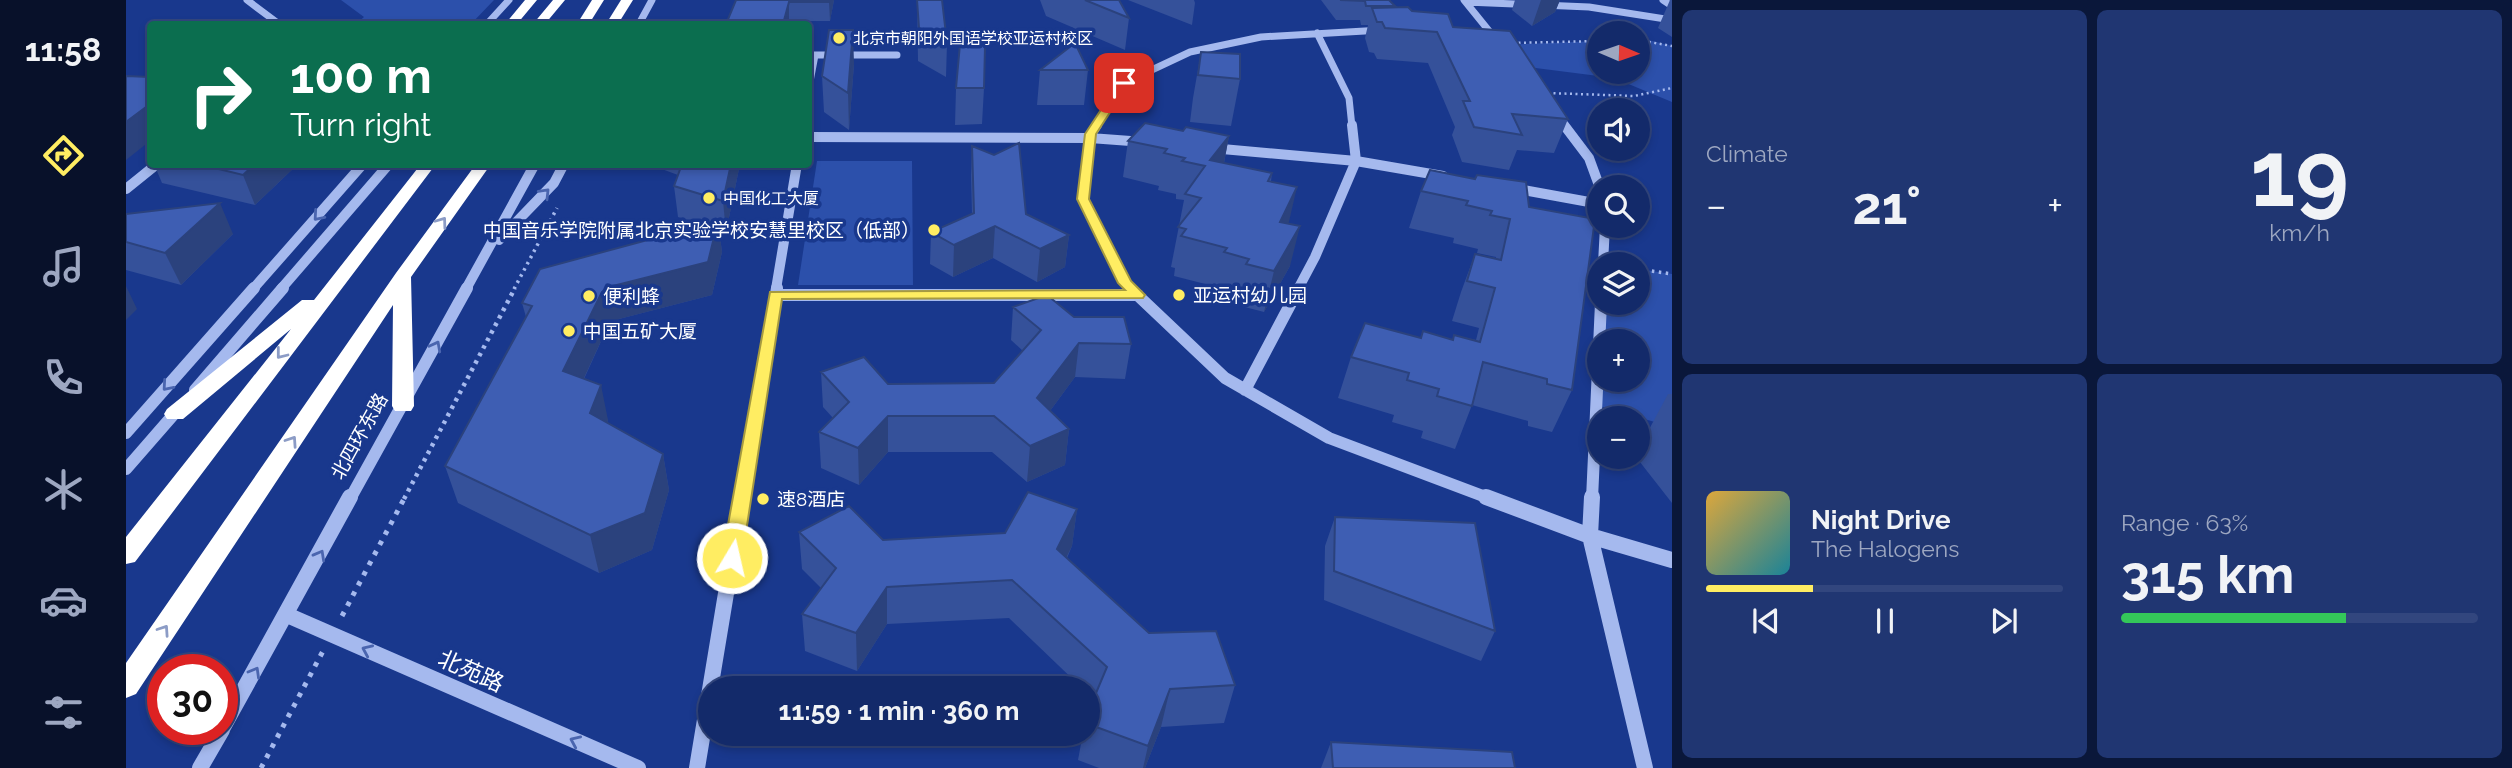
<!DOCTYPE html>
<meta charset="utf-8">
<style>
body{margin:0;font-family:Raleway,"Noto Sans SC",sans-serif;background:#203672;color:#f1f3f6;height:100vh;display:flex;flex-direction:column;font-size:26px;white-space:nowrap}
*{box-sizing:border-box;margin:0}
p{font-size:23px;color:#9da7c1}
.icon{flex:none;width:38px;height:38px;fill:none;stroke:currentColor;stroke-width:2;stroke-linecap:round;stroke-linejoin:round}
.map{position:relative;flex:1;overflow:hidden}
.details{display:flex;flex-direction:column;gap:10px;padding:10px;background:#0a173a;width:840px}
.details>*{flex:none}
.banner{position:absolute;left:21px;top:21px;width:665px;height:147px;border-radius:7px;box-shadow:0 4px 10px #0003,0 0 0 2px #32467e;background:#0b6e4f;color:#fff;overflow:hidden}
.needle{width:46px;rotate:92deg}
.fabs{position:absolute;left:1461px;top:21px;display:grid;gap:14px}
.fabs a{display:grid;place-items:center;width:63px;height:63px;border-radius:50%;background:#132a6a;box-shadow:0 4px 10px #0003,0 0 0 2px #32467e;font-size:35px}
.speed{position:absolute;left:21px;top:654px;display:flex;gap:14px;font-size:35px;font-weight:700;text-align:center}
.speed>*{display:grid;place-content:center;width:91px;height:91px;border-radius:50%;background:#132a6a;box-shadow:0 4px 10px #0003,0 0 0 2px #32467e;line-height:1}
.speed .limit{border:10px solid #d22;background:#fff;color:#111}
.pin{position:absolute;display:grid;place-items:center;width:60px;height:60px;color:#fff;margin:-30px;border-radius:14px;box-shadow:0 4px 10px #0006}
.me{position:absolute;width:77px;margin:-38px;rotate:9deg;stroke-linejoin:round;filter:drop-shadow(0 0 5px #0008)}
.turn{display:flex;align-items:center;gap:24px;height:147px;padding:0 28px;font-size:32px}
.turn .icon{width:91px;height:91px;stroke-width:2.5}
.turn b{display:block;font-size:49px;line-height:60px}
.big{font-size:52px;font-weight:700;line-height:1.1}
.details .widget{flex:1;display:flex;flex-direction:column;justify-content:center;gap:10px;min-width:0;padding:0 24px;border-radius:10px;background:#203672}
.details .dial{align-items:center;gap:0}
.dial b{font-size:91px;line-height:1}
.song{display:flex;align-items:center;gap:21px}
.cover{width:84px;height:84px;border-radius:10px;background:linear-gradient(135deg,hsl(40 70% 55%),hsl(190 70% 35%))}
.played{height:7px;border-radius:4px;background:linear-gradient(90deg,#ffed62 30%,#32467e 30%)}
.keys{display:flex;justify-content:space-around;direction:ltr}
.heat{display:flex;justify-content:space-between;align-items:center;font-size:38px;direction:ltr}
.charge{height:10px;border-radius:5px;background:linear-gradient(90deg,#34c759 63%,#32467e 0)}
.details .tiles{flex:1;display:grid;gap:10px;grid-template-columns:repeat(2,1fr)}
.trip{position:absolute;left:572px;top:676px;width:402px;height:70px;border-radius:35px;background:#132a6a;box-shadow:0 4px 10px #0003,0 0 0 2px #32467e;font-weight:700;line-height:70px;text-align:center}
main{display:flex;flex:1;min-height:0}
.tab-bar{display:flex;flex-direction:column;width:126px;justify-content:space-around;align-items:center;background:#08112a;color:#9da7c1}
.tab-bar .icon{width:49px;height:49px}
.tab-bar .active{color:#ffed62}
.tab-bar b{font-size:32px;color:#f1f3f6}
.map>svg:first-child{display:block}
.green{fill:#2c50ab;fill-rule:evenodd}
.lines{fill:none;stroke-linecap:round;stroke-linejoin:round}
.path-far3{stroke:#a5b9ee;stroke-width:2.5;stroke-dasharray:2 3.5;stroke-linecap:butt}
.path-far2{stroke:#a5b9ee;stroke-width:3.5;stroke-dasharray:2.5 4.5;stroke-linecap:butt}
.path-far1{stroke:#a5b9ee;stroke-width:4.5;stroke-dasharray:3.5 5;stroke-linecap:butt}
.path{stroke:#a5b9ee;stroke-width:5;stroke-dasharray:4.5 7;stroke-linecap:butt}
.minor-far3{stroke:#a5b9ee;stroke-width:7}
.minor-far2{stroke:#a5b9ee;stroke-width:10}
.minor-far1{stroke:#a5b9ee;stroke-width:12}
.minor{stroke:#a5b9ee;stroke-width:16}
.highway{fill:#fff;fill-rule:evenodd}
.wall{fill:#35519a}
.shaded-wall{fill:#2b427d}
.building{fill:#3e5eb3;stroke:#2b427d;stroke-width:2}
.oneway{stroke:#4a65af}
.oneway2{stroke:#8c9cc6}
.route{fill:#ffed62;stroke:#a69a40;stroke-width:2}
.poi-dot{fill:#ffed62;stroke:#19388d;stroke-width:2.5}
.labels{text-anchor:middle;stroke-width:7;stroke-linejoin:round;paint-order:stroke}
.far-poi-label{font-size:16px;fill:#fff;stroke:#19388d;text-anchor:start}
.poi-label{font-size:19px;fill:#fff;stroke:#19388d;text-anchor:start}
.street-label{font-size:19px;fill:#fff;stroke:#19388d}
.near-street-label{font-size:23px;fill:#fff;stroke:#19388d}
</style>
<main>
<nav class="tab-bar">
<b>11:58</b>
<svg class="icon active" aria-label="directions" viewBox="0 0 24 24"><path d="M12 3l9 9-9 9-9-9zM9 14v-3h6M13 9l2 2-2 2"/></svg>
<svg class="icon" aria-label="music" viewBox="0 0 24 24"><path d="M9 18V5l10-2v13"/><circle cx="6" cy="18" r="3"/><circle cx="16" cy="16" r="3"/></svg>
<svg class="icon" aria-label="phone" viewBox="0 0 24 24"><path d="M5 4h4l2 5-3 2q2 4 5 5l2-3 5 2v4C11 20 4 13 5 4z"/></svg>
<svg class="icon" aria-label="climate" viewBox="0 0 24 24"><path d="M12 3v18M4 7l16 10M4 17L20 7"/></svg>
<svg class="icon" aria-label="car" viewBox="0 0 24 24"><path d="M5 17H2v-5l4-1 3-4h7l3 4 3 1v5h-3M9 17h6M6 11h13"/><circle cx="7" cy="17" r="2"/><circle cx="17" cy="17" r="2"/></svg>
<svg class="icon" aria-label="filters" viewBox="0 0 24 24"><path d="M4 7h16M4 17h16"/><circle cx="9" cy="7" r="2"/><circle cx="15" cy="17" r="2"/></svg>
</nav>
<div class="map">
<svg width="1546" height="768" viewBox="0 0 1546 768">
<rect width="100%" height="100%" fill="#19388d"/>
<path class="green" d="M215 0H368L345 24H230L238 17Z
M1518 39 1546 46V102L1488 78 1394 66 1374 45 1473 41 1474 72H1512V40Z
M691 161H786L787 285H672Z
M1512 269 1546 274V427L1470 405 1475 303H1512ZM1474 341H1512V380H1474Z"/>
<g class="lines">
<path class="path-far3" d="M1512 40 1546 46
M1387 43 1474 41
M1422 93 1508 96 1546 88"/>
<path class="path-far2" d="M1512 269 1546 274
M388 289 431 208"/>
<path class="path-far1" d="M278 499 389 288"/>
<path class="path" d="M216 616 279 497
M135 768 197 651"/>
<path class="minor-far3" d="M121 0 153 24
M1338 0 1372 42
M1537 0 1546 6
M1340 2 1463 7 1546 20
M361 24 383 0
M513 24 526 0
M1191 33 1223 98 1226 127
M682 55H771
M682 92 689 55
M1429 114 1439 127
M970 127 998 83 1064 52 1135 37 1256 30"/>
<path class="minor-far2" d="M971 125 965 134 957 199 999 283 1006 289
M1438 125 1463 158 1474 188
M682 137 964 138 1018 142
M1085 148 1230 161 1317 176
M1386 188 1474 204
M0 189 31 164
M373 240 428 183 438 164
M1477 264 1479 226
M127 289 237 164
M155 289 263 164
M340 289 409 164
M650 289 671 164
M1172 289 1189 257 1230 161 1226 125"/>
<path class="minor-far1" d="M1004 288 1099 378 1203 438 1365 499
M649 295H1012
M69 390 157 288
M1119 390 1173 288
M0 433 128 288
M0 469 55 406
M224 499 341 288
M616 499 651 288
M1466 499 1475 303"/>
<path class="minor" d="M1360 497 1464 536 1546 560
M1466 497 1464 536 1519 768
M161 615 512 768
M96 729 224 497
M74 768 96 730
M571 768 616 497"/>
<path class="highway" d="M399 0H411L391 24H379Z
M427 0H439L419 24H407Z
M466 0H478L463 24H451Z
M495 0H507L492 24H480Z
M295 164H310L9 562 0 564V537L165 329 57 419H41L38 414 41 409 176 300H188Z
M350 164H365L285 277 288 406 285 411H269L266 406 267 305 10 694 0 698V663L270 273Z"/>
</g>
<path class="wall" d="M610 0H708L704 21H664Z
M791 0H816L821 43 820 77 792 61Z
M914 0H993L1003 18 999 50 920 16Z
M1002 0H1068L1069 3 1066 25Z
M1195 0H1263L1269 6 1268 7 1286 11 1327 27 1442 119 1428 153 1391 150 1383 170 1336 162 1326 135 1329 127 1302 63 1251 59 1248 53 1243 52 1239 38 1242 25H1235L1234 20H1210Z
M1389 0H1434L1429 12 1406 26 1386 10Z
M1544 0H1546V37L1532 28Z
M1075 52 1114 79 1105 126 1064 122 1067 98Z
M728 64 723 130 698 112 696 76Z
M914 70H962L958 105H911Z
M830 88H858L856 124 829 125Z
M1057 131 1103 136 1098 163 1146 173 1145 181 1162 224 1164 266 1138 312 1111 305 1112 299 1090 293 1091 287 1048 276 1049 268 1045 267 1058 200 1050 199V194L1032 190 1033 186 997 177 1002 141Z
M846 146 900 214 943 235 939 267 911 282 867 258 827 277 804 264 805 232 846 214 845 175Z
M28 164 171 165 129 205 36 183Z
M522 164H614L600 232 593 230 596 252 586 295 493 319 482 326 458 379 482 420 481 423 537 454 543 490 526 550 473 573 332 503 319 466 400 317 396 303 577 225 552 217 548 186 552 175Z
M1295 191 1403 207 1446 390 1426 432 1402 426V421L1346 405 1329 449 1295 438 1297 431 1266 422 1268 415 1212 398 1225 357 1295 338 1327 339 1328 335 1350 340 1353 328 1326 321 1335 292 1349 254 1370 258V257L1351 253 1352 249 1327 243 1328 238 1283 228Z
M0 214 107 234 55 285 0 270Z
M887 307 948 317 1005 344 999 379 949 377 924 411 943 429 939 465 901 482 866 452H762L733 485 695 468 693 432 707 418 697 407 695 372 762 384 868 383 897 351 885 340Z
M1542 394H1546V503L1510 457H1512V450Z
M951 509 946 546 941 558 1023 633 1109 685 1098 723 1035 727 1019 768H973L952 760 957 733H962V712L968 699 962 694V688H956L883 618 761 624 731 671 679 651 676 614 695 588 676 569 673 532 757 540 879 533Z
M1209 517 1369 631 1355 661 1198 600 1199 546Z
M1205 742 1389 768H1195Z"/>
<path class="shaded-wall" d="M704 0H708L704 21 703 2Z
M1415 0H1434L1429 12 1406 26Z
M663 2V24H657Z
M727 30 728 64 723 130 722 93Z
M24 104V141L0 160V122Z
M1103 136 1096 173 1084 160Z
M129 164H171V165L129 205 117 175Z
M605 164H614L600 232 597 201Z
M1171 187 1162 226 1154 222Z
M94 203 107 234 55 285 39 253Z
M592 221 596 252 586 295 493 319 482 326 445 406 437 371 476 292Z
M869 226 867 258 827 277 828 245Z
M1174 226 1164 266 1138 312 1148 271Z
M943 235 939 267 911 282 914 249Z
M0 286 11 309 0 320Z
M953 343 949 377 907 434 911 398Z
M475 385 482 420 472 449 464 413Z
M762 416V452L733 485 732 448Z
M943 429 939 465 901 482 904 446Z
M537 454 543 490 526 550 473 573 464 535Z
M951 509 946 546 926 586 931 549Z
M761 587V624L731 671 730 633Z
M1044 689 1035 727 1019 768H1017L1022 746Z"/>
<path class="building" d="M610 0H704L703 2H663L657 24H600Z
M791 0H816L821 43 793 28Z
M959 0H993L1003 18Z
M1214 0H1263L1269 6H1240L1239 1Z
M1282 7 1286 11 1322 14 1327 27 1384 31 1442 119 1386 114 1396 135 1348 127 1337 101H1344L1311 32 1259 28 1256 22H1251L1246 8Z
M703 30H727L722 93 696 76Z
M835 33 859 47 858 88H830Z
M949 43 962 70H914Z
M1075 52 1114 54V79L1072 75Z
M0 76 24 77V104L0 122Z
M1019 123 1057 131 1060 127 1103 136 1084 160 1146 173 1142 181 1171 187 1154 222 1174 226 1148 271 1120 264 1123 259 1098 252 1101 248 1055 236 1060 229 1052 227 1075 198 1059 194 1079 166 1056 161 1059 158 1038 153 1041 149 1002 141Z
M893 143 900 214 943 235 914 249 869 226 828 245 805 232 848 213 846 146 868 155Z
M72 164H129L117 175Z
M556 164H605L597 201 548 186Z
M1304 170 1349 179 1351 175 1400 182 1403 207 1469 219 1446 390 1421 384V379L1357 362 1346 406 1311 396 1313 389 1281 380 1283 373 1225 357 1239 323 1295 338 1297 331 1327 340 1328 335 1354 342 1369 288 1341 281 1349 254 1375 260 1384 219 1364 215 1366 211 1340 205 1342 201 1295 191Z
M94 203 39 253 0 242V214Z
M592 221 582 262 487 286 476 292 437 371 475 385 464 413 537 454 519 513 464 535 319 466 406 306 396 303 414 269Z
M921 295 948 317H998L1005 344 953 343 911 398 943 429 904 446 868 416H762L732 448 693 432 723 402 695 372 738 357 762 384 868 383 915 330 887 307Z
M902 492 951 509 931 549 1023 633 1090 631 1109 685 1044 689 1022 746 962 724V712L981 667 886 580 761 587 730 633 676 614 710 568 673 532 723 506 757 540 879 533Z
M1209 517 1349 523 1369 631 1208 571Z
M1205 742 1386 752 1389 768H1207Z"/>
<defs><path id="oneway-chevron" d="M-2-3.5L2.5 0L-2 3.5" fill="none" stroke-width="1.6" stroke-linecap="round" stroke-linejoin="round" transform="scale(1.75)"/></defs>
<g class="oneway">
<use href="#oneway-chevron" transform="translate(419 193) rotate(-46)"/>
<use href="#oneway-chevron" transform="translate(192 216) rotate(131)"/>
<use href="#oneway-chevron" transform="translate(310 346) rotate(-62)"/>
<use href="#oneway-chevron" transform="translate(41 386) rotate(131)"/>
<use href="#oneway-chevron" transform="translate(194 555) rotate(-61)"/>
<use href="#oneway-chevron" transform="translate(241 650) rotate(-156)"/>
<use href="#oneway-chevron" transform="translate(129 672) rotate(-60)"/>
<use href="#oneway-chevron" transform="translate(449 741) rotate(-156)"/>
</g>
<g class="oneway2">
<use href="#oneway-chevron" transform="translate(316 222) rotate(-54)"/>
<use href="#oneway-chevron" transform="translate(155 354) rotate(128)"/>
<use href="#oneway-chevron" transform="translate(166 441) rotate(-56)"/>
<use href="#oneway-chevron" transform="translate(38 630) rotate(-56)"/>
</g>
<path class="route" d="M998 80 1003 83 970 134 963 199 1005 281 1019 295 1017 298 656 299 616 558 613 563H599L596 558 644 292 999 290 992 283 951 199 959 134 994 81Z"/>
<g class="poi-dot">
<circle cx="713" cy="38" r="7"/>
<circle cx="583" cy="198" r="7"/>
<circle cx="808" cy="230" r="7"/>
<circle cx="1053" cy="295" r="7"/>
<circle cx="463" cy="296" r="7"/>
<circle cx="443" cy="331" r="7"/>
<circle cx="637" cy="499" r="7"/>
</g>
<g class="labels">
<g class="far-poi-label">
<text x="727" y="44">北京市朝阳外国语学校亚运村校区</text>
<text x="597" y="204">中国化工大厦</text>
</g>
<g class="poi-label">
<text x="794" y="237" text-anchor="end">中国音乐学院附属北京实验学校安慧里校区（低部）</text>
<text x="1067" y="302">亚运村幼儿园</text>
<text x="477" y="303">便利蜂</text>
<text x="457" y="338">中国五矿大厦</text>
<text x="651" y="506">速8酒店</text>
</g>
<g class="street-label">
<text transform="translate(233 436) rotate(-61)" y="7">北四环东路</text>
</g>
<g class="near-street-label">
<text transform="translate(345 671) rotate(24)" y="8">北苑路</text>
</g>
</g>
</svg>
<div class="fabs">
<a><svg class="needle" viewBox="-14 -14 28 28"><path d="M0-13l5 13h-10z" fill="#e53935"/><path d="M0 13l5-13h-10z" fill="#9da7c1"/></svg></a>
<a><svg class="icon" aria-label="sound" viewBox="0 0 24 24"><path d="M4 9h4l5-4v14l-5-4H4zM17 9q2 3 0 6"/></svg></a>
<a><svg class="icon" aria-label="search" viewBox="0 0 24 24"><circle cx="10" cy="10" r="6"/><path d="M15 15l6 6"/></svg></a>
<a><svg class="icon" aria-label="layers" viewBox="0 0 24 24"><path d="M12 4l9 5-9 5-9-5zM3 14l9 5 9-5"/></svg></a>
<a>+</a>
<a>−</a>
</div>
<div class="speed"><div class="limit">30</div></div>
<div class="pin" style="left:998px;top:83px;background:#d93025"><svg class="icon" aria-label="arrive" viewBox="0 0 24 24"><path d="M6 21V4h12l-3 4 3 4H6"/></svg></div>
<svg class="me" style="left:606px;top:558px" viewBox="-20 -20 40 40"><circle r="17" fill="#ffed62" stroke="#fff" stroke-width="3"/><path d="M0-11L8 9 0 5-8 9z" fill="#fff"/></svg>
<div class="trip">11:59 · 1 min · 360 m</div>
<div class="banner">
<div class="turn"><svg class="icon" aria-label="right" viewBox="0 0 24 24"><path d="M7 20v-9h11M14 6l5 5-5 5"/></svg><div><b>100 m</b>Turn right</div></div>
</div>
</div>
<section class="details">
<div class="tiles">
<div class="widget"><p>Climate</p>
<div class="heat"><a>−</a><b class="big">21°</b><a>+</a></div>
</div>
<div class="widget dial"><b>19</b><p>km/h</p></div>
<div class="widget">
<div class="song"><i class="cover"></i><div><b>Night Drive</b><p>The Halogens</p></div></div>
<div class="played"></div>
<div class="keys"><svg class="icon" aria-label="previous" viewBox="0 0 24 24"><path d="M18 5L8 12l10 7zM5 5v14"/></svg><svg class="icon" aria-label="pause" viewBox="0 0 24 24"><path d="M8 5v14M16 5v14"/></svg><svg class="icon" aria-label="next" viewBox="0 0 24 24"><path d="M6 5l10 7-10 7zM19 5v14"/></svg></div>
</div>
<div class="widget"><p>Range · 63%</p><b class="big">315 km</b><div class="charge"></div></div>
</div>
</section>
</main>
